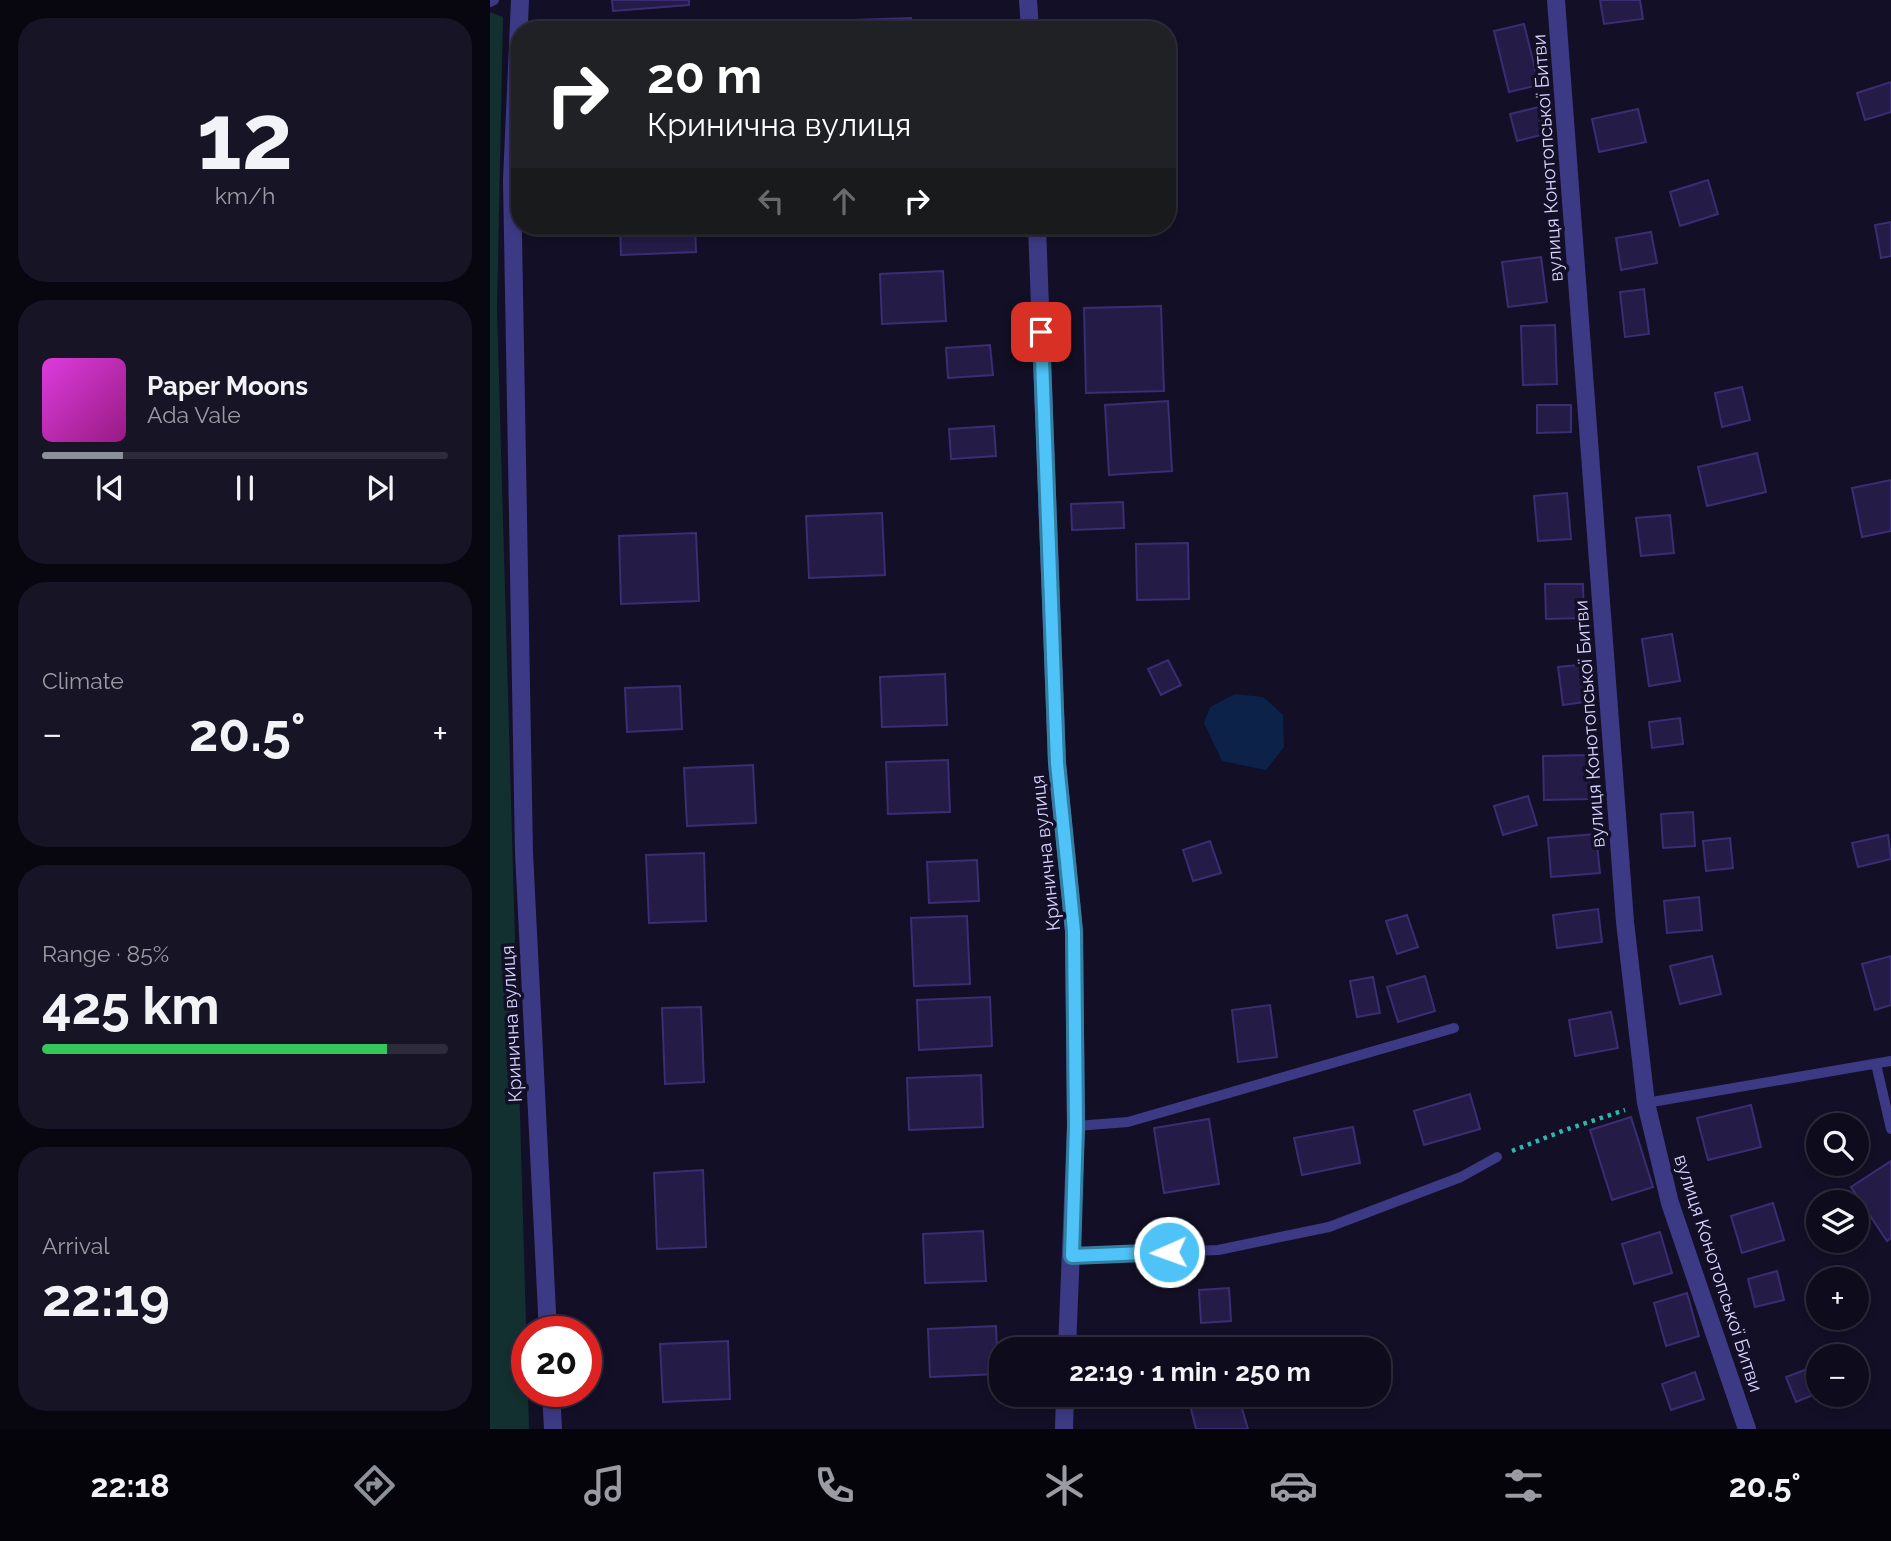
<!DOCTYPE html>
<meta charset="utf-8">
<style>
body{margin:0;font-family:Raleway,sans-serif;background:#171425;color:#f1f3f6;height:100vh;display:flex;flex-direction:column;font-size:26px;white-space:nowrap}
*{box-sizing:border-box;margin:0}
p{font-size:23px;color:#9b9ba3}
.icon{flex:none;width:38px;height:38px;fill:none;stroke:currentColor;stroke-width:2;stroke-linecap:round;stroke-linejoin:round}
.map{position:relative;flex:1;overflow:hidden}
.panel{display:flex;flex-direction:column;gap:18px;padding:18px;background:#08060f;width:490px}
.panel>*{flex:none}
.hud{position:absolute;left:21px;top:21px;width:665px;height:214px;border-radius:28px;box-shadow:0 4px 10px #0003,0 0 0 2px #2e2b3b;background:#202124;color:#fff;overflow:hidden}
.buttons{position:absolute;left:1316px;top:1113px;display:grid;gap:14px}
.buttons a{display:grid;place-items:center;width:63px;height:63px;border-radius:50%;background:#0e0b1c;box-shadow:0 4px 10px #0003,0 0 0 2px #2e2b3b;font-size:35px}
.speed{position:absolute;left:21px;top:1316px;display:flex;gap:14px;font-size:35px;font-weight:700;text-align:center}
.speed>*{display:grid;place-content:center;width:91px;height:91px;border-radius:50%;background:#0e0b1c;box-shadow:0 4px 10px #0003,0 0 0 2px #2e2b3b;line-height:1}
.speed .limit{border:10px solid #d22;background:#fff;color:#111}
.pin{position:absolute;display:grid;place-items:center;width:60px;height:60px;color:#fff;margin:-30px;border-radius:14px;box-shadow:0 4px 10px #0006}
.me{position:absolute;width:77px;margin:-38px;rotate:268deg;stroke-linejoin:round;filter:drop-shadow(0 0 5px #0008)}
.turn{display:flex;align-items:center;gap:24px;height:147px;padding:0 21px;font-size:32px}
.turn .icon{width:91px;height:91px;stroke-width:2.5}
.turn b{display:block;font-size:49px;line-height:60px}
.lanes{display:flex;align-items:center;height:66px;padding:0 21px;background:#0003;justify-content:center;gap:35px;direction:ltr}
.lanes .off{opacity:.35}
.big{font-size:52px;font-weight:700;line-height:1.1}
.panel .card{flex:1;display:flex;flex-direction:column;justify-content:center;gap:10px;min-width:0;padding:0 24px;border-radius:28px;background:#171425}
.panel .dial{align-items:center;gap:0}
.dial b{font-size:91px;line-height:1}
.song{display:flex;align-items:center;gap:21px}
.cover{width:84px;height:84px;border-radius:10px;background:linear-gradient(135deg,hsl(300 70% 55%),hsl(310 70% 35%))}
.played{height:7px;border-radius:4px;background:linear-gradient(90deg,#8c9099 20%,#2e2b3b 20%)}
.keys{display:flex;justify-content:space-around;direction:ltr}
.heat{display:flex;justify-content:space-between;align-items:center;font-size:38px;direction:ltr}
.charge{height:10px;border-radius:5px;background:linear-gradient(90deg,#34c759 85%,#2e2b3b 0)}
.trip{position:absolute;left:499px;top:1337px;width:402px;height:70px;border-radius:28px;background:#0e0b1c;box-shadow:0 4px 10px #0003,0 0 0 2px #2e2b3b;font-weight:700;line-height:70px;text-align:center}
.menu{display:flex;height:112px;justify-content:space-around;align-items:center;background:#06040b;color:#9b9ba3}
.menu .icon{width:49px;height:49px}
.menu .active{color:#8c9099}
.menu b{font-size:32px;color:#f1f3f6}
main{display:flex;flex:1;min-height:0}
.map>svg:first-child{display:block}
.green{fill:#12302f}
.water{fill:#0c2248}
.building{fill:#241b47;stroke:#3b2d73;stroke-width:2}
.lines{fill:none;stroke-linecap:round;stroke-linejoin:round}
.path{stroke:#2fb8b0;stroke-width:4.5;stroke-dasharray:3.5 5;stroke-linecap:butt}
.service{stroke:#3d3a85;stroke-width:10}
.minor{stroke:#3d3a85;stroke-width:18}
.route-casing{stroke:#337fa1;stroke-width:18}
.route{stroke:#4fc3f7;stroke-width:12}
.labels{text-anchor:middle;stroke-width:7;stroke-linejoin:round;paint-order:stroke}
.street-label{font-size:19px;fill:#d9d4ff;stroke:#130f26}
</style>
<main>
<section class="panel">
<div class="card dial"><b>12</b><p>km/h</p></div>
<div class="card">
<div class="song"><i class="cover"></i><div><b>Paper Moons</b><p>Ada Vale</p></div></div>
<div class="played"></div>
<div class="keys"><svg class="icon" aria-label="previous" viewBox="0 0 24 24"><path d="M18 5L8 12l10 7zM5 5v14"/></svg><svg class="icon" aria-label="pause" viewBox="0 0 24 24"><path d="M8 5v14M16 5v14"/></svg><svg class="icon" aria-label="next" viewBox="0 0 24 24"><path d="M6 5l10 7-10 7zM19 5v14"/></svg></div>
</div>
<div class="card"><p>Climate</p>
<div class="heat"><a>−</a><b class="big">20.5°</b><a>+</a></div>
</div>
<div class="card"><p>Range · 85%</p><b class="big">425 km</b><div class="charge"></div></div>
<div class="card"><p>Arrival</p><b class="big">22:19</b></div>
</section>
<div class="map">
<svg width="1401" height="1429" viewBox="0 0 1401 1429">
<rect width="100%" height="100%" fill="#130f26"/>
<path class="green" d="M0 12 13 17 7 310 39 1429H0Z"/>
<path class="water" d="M745 694 773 697 793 715 794 747 776 770 732 761 714 723 720 707Z"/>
<path class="building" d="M122 0H199V5L123 11Z
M1110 0H1150L1153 19 1114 24Z
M421 18 422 30H362V20Z
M1034 24 1049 85 1019 92 1004 31Z
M1401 82V112L1375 120 1367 93Z
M1049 107 1055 134 1027 141 1020 114Z
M1148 109 1156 142 1109 152 1102 119Z
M1218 180 1228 214 1190 226 1180 192Z
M1401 222V256L1391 258 1385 225Z
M130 226H205L206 252 131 255Z
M395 226H469V233L395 235Z
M1161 232 1167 263 1131 270 1126 238Z
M1051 257 1057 302 1018 307 1012 262Z
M453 271 456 321 392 324 390 274Z
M1154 289 1159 334 1135 337 1130 292Z
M671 306 674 391 596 393 594 308Z
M1065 325 1067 384 1033 385 1031 326Z
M500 345 503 375 458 378 456 348Z
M1252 387 1260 420 1232 427 1225 393Z
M678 401 682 471 619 475 615 405Z
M1047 405H1081V432L1047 433Z
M504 426 506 456 461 459 459 429Z
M1267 453 1276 492 1217 506 1208 467Z
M1401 480V531L1372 537 1362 488Z
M1077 493 1081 539 1048 541 1044 496Z
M633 502 634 528 582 530 581 504Z
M392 513 395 575 319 578 316 516Z
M1180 515 1184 553 1151 556 1146 518Z
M206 533 209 601 131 604 129 536Z
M698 543 699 599 647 600 646 544Z
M1055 584H1093L1094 618 1056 619Z
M1182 634 1190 681 1159 686 1152 639Z
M678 660 691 685 671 695 658 669Z
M1098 664 1102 701 1073 705 1068 667Z
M455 674 457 725 392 727 390 677Z
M190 686 192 729 137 732 135 688Z
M1190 718 1193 744 1162 748 1159 722Z
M1099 755 1100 799 1054 800 1053 756Z
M458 760 460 812 398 814 396 762Z
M263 765 266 823 197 826 194 768Z
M1038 796 1047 825 1013 835 1004 806Z
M1203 812 1205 846 1173 848 1171 814Z
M1106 834 1110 873 1061 877 1058 838Z
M1398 835 1401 859 1368 867 1362 843Z
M1240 838 1243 868 1216 871 1213 841Z
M720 841 731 873 703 881 693 850Z
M214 853 216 921 159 923 156 855Z
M487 860 489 901 439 903 437 862Z
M1209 897 1212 930 1177 933 1174 901Z
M1108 909 1112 942 1067 948 1063 915Z
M917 915 928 947 907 954 896 921Z
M477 916 480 984 424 986 421 918Z
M1222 956 1231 994 1190 1004 1180 966Z
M1401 956V1005L1385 1010 1372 964Z
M935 976 945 1011 908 1022 897 987Z
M883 977 890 1013 867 1017 860 981Z
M500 997 502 1046 429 1050 427 1000Z
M780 1005 787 1057 748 1062 742 1010Z
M211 1007 214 1082 175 1084 172 1008Z
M1121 1012 1128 1048 1085 1056 1079 1020Z
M491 1075 493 1127 419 1130 417 1078Z
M980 1094 990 1129 934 1145 924 1111Z
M1261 1105 1271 1147 1218 1160 1207 1118Z
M1141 1117 1163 1187 1122 1200 1100 1130Z
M719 1119 729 1184 674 1193 664 1128Z
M863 1127 870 1163 812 1175 804 1138Z
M1401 1161V1238L1397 1241 1361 1187Z
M213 1170 216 1247 167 1249 164 1173Z
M1283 1203 1294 1240 1252 1253 1241 1216Z
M493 1231 496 1281 435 1283 433 1234Z
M1170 1232 1182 1273 1144 1284 1132 1244Z
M1287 1271 1294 1300 1265 1307 1258 1279Z
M739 1288 741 1321 711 1323 709 1290Z
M1197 1293 1209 1336 1176 1346 1164 1303Z
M506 1326 508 1374 440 1377 438 1329Z
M238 1341 240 1399 173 1402 170 1344Z
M1328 1365V1393L1306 1402 1296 1377Z
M1205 1372 1214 1399 1181 1410 1172 1384Z
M737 1395H748L758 1429H706L700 1405Z"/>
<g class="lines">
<path class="path" d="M1022 1151 1075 1130 1135 1110"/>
<path class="service" d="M0 2 4 0
M1386 1064 1401 1129
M1156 1103 1401 1061
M586 1126 638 1122 964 1028
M582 1256 728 1250 839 1227 971 1177 1007 1157"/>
<path class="minor" d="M30 0 22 180 34 853 58 1332
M538 0 540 30
M1066 0 1135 922 1156 1103 1180 1203 1257 1429
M547 226 567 763 584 931 586 1126 577 1349
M61 1391 63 1429
M574 1429 575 1395"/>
</g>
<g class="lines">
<g class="route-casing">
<path id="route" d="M551 332 567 763 584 931 586 1126 582 1256 679 1252"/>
</g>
<use href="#route" class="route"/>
</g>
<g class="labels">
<g class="street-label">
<text transform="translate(1057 158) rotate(-94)" y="7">вулиця Конотопської Битви</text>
<text transform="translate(1099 724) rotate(-94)" y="7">вулиця Конотопської Битви</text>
<text transform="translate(555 853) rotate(-96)" y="7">Кринична вулиця</text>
<text transform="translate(21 1024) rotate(-93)" y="7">Кринична вулиця</text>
<text transform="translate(1229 1273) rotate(72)" y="7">вулиця Конотопської Битви</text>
</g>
</g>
</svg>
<div class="buttons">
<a><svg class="icon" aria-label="search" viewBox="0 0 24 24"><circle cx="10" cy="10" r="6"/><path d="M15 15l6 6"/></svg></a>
<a><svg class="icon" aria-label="layers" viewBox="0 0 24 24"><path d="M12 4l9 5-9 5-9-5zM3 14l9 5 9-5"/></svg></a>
<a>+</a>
<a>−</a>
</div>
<div class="speed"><div class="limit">20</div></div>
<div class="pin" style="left:551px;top:332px;background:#d93025"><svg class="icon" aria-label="arrive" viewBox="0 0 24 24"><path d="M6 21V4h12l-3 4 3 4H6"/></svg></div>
<svg class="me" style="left:679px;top:1252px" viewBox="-20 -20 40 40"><circle r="17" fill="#4fc3f7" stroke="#fff" stroke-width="3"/><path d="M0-11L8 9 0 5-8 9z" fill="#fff"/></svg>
<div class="trip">22:19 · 1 min · 250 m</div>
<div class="hud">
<div class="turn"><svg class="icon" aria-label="right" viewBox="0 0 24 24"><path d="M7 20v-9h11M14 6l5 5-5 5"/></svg><div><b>20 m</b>Кринична вулиця</div></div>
<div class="lanes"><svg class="icon off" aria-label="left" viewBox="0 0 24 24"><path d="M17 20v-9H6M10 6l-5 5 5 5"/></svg><svg class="icon off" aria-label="ahead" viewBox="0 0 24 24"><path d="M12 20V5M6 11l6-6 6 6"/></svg><svg class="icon" aria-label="right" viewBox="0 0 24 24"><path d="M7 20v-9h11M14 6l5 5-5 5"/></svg></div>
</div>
</div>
</main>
<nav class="menu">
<b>22:18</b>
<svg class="icon active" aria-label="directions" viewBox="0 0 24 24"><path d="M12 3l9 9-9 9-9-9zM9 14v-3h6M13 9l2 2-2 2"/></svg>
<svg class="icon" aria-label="music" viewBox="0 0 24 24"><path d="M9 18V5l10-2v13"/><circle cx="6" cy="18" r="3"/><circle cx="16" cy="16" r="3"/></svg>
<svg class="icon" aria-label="phone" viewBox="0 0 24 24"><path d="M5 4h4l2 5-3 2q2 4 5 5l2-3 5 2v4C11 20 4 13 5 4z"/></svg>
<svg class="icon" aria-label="climate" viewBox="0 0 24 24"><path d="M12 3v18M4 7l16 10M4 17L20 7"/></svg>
<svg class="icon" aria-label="car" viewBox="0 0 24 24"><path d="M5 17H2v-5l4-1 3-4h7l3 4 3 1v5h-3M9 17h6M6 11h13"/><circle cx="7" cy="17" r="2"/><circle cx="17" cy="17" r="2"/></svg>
<svg class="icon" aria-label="filters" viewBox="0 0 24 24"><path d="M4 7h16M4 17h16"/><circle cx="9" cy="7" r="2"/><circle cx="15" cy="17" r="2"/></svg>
<b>20.5°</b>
</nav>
